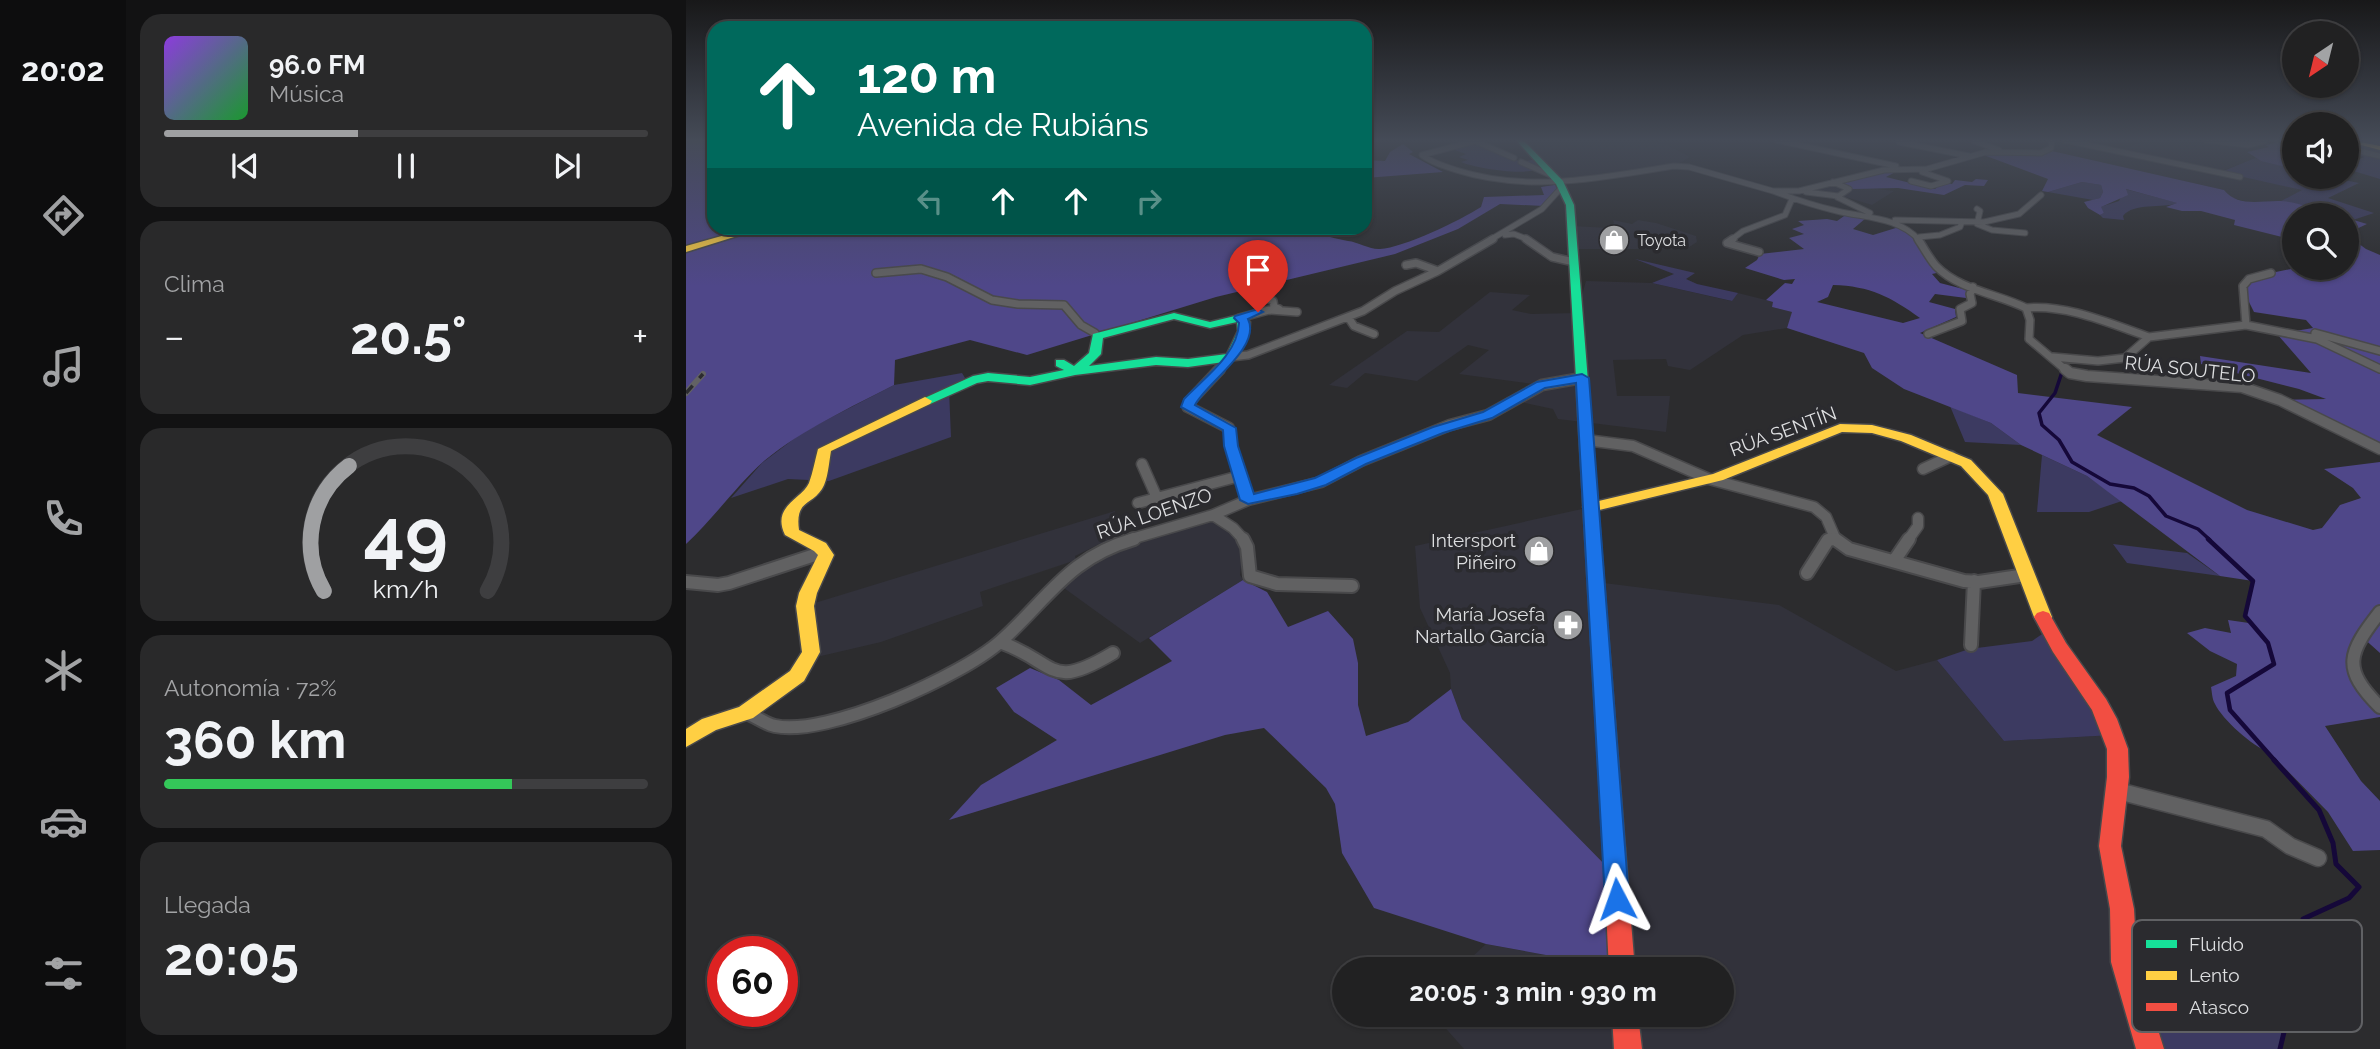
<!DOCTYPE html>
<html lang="es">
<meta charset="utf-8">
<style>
body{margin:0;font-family:Raleway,sans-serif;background:#29292a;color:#f1f3f6;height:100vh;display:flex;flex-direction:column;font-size:26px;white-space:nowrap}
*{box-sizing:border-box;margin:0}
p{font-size:23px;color:#a2a3a5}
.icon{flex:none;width:38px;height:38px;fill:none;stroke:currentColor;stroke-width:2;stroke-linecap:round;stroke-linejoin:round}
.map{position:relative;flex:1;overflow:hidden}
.panel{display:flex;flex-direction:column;gap:14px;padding:14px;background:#121213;width:560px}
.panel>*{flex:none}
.banner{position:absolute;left:21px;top:21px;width:665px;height:214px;border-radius:21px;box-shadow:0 2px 5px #0004,0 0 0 2px #3e3e40;background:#00695c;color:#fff;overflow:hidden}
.needle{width:46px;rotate:215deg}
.tools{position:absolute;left:1596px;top:21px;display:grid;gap:14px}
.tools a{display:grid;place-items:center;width:77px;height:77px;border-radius:50%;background:#212122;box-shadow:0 2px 5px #0004,0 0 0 2px #3e3e40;font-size:35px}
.speed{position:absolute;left:21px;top:936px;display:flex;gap:14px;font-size:35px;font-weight:700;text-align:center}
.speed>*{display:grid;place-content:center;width:91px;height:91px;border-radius:50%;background:#212122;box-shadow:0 2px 5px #0004,0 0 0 2px #3e3e40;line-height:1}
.speed .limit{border:10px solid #d22;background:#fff;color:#111}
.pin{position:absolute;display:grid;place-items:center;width:60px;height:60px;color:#fff;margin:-72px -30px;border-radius:50% 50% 50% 0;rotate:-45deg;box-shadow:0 0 7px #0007}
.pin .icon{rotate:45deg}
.me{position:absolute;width:77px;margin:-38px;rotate:356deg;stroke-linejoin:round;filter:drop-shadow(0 0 5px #0008)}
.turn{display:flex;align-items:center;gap:24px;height:147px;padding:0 35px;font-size:32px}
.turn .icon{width:91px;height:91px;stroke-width:2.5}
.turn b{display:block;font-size:49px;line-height:60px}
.lanes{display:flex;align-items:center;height:66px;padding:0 35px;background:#0003;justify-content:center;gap:35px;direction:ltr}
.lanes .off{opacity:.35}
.big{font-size:52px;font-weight:700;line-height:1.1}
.panel .card{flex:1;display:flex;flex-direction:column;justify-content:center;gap:10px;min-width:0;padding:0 24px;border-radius:21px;background:#29292a}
.panel .dial{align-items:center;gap:0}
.dial svg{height:182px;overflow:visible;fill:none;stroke:#3e3e40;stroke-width:7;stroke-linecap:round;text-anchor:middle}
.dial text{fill:#f1f3f6;stroke:none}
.song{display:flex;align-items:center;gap:21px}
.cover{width:84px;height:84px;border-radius:10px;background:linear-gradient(135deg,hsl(270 70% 55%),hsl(130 70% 35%))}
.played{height:7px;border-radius:4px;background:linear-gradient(90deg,#9fa0a2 40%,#3e3e40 40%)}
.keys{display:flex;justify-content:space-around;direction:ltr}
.heat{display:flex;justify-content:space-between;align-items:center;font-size:38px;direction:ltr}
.charge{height:10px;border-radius:5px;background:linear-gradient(90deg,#34c759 72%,#3e3e40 0)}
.trip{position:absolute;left:646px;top:957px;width:402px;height:70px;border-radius:35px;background:#212122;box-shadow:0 2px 5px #0004,0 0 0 2px #3e3e40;font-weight:700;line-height:70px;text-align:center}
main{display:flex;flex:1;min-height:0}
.tab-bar{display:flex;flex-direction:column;width:126px;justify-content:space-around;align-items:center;background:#0d0d0e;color:#a2a3a5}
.tab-bar .icon{width:49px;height:49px}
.tab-bar .active{color:#9fa0a2}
.tab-bar b{font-size:32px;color:#f1f3f6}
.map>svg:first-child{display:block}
.built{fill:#32323b}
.green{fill:#3c3a61}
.forest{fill:#4f4789;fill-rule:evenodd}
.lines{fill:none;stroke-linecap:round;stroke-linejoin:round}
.stream-far2{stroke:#150839;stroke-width:3.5}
.stream-far1{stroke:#150839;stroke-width:4.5}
.stream{stroke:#150839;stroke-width:5}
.street-far4-casing{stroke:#49494b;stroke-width:7}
.street-far3-casing{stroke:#49494b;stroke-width:10}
.street-far2-casing{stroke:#49494b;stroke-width:13}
.street-far1-casing{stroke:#49494b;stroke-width:16}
.street-casing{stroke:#49494b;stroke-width:19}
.fast-casing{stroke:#49494b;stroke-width:3}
.slow-casing{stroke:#49494b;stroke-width:3}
.jam-casing{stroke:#49494b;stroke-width:3}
.street-far4{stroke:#616162;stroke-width:5}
.street-far3{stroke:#616162;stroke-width:7}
.street-far2{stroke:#616162;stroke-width:10}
.street-far1{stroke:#616162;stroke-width:12}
.street{stroke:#616162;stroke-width:16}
.fast{fill:#16e098;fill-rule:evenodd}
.slow{fill:#ffcf43;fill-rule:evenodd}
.jam{fill:#f24e42;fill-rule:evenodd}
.rail-casing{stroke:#626264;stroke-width:6}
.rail{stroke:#2b2b2f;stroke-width:3.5;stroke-dasharray:10;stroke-linecap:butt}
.route{fill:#1a73e8;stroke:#114b97;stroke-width:2}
.labels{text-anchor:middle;stroke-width:7;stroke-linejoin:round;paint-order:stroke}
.far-poi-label{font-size:16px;fill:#dddee0;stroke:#2b2b2f;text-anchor:start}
.street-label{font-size:19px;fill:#dddee0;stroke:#2b2b2f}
.poi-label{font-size:19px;fill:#dddee0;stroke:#2b2b2f;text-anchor:end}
.key{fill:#2b2b2f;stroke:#606164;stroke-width:2}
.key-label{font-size:19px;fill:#dddee0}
</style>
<main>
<nav class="tab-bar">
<b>20:02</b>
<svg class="icon active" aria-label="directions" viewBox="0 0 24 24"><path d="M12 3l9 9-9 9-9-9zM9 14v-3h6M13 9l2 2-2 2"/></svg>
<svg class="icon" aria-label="music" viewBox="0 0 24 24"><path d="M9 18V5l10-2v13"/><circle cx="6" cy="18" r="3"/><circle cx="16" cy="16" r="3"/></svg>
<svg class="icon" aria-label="phone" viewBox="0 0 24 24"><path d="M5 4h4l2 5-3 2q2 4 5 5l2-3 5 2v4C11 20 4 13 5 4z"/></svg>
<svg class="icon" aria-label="climate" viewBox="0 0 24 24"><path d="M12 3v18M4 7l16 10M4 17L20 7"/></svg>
<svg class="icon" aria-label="car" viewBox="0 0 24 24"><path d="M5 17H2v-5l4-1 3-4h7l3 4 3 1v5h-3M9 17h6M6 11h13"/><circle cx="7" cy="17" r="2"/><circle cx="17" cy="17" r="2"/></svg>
<svg class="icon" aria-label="filters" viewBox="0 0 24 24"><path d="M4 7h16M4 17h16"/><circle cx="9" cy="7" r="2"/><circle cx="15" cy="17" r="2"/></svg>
</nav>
<section class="panel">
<div class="card">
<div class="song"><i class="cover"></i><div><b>96.0 FM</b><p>Música</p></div></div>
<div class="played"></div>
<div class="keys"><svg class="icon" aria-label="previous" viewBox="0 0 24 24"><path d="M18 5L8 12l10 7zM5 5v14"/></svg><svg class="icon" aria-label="pause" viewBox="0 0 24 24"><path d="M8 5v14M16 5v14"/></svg><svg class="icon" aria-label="next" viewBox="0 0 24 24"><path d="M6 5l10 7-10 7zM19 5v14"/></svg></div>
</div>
<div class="card"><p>Clima</p>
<div class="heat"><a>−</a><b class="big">20.5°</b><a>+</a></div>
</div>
<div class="card dial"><svg viewBox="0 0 100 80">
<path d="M14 69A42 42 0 1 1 86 69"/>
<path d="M14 69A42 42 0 0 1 25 14" stroke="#9fa0a2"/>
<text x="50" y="56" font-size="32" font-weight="700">49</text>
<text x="50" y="72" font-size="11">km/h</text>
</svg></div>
<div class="card"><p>Autonomía · 72%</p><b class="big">360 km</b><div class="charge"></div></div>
<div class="card"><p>Llegada</p><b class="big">20:05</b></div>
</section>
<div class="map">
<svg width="1694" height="1049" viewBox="0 0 1694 1049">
<rect width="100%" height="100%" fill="#2c2c2e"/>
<path class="built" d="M832 140H956L981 145 1004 157 988 166 874 183Z
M1369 140 1428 151 1463 140H1586L1591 143 1585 147 1561 152 1569 158 1536 171 1617 190 1595 201 1566 203 1543 197 1538 190 1366 151 1370 146Z
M1151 182 1158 188 1167 189 1176 187 1208 191 1186 205 1160 197 1114 192Z
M927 220 946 224 952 220 970 223 1010 236 1011 242 1000 249H887L886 226 923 228 928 223Z
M900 281 966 283 1045 301 1052 293 1088 302 1086 307 1107 312 1101 328 1057 335 1004 370 982 366 980 359 927 360 931 396H984L980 432 872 419 867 409 826 400 854 385 773 374 803 350 782 345 731 381 679 373 661 388 643 385 721 331 753 332 804 292 844 295 826 310 845 314 891 313Z
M905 507 910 582 1093 605 1210 671 1251 660 1318 741 1428 735 1426 804 1464 1049H778L748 1015H1036V970L936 969 930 876 776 719 765 689 764 673 734 608 729 546Z
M429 511 426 538 389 556 390 560 294 592 297 606 195 642 135 656 125 652 119 606Z
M529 519 541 528 552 543 556 555 554 575 557 580 454 643 378 588 380 582 400 567 434 547Z
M800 944 935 969 772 970Z"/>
<path class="green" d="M1661 140H1694V179L1661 169V163L1679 157 1661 153Z
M788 141 835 162 851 159 867 176 851 169C837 176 789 168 775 162L782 160 773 157 780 154 766 149 786 145Z
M1569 158 1608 169V177H1644L1673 183 1642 198 1688 213 1667 220 1661 218V215H1649L1595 201 1616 190 1535 172Z
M1396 182 1415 185 1417 192 1414 198 1407 200 1362 192Z
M1439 189 1492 203C1476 209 1448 202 1437 216L1438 220 1417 218 1414 215 1418 213 1414 207 1433 201Z
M949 259 1009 273 1000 279 1011 284 1052 293 1046 301 966 283 988 274Z
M276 373 279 378 263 390 265 437 143 481 102 479 45 498 76 463 117 432 208 385Z
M1264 406 1305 423 1335 445 1279 442Z
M1356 455 1401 476 1436 501 1403 512H1351Z
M1427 544 1501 553 1534 576 1441 563Z
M1362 630 1428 735 1318 741 1251 660 1283 649 1346 641Z
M1437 921 1608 990 1594 1049H1464Z"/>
<path class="forest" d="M0 140H28V228H627C637 237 649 238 662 241 672 242 685 250 694 249 717 248 775 220 795 207L798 197 858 195 855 187 868 185 870 179 876 187 858 206 814 204 772 229 709 254 530 297 341 355 284 340 209 360 208 385C164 408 117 429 78 461 51 485 28 518 0 544Z
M1583 140H1608V169L1575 161 1561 152 1583 147 1579 145 1590 143Z
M717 144 727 152 723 154 757 172 679 178V160L699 161 704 152Z
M1366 151 1538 190C1552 208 1577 200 1595 201 1613 202 1632 211 1649 215H1608V240L1548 225 1549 220 1515 211H1496L1480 207 1491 203 1440 189 1442 195 1415 207 1418 213 1414 215 1402 208 1398 202 1414 198 1417 192 1415 185 1396 182 1362 192 1356 191 1362 179 1295 154H1358Z
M1198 170 1211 171 1200 177 1249 189 1257 182 1266 184 1269 180 1286 182 1290 179 1302 180 1298 186 1279 185 1258 195 1212 188 1167 189 1157 187 1151 182Z
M1161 214 1180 218 1167 229 1187 235 1213 227 1229 238 1255 272 1246 274 1254 283 1281 290 1280 298 1249 294 1243 302 1269 309 1270 317 1234 333 1331 375 1332 393 1446 407 1411 435 1561 510 1627 530 1636 528 1654 505 1675 498 1667 488 1638 469 1694 462V653L1675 636 1668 645 1674 688 1694 713V717L1639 726 1675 781 1694 801V850L1667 851 1642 812 1583 752C1567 747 1536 719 1529 704 1526 699 1526 692 1525 687L1550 676 1551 664 1524 651 1501 633 1519 628 1545 633 1542 620 1563 623 1559 616 1567 581 1534 576 1401 476 1335 445 1305 423 1218 389 1186 368 1178 353 1101 328 1106 312 1086 307 1087 302 1080 300 1099 283 1106 284 1109 279 1098 280 1059 268 1071 260 1074 254 1118 249 1103 238 1118 234 1106 229 1118 225 1112 221 1141 219 1151 221ZM1147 285C1184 286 1205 297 1234 318L1217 323 1131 302 1142 297Z
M1661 218 1681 224 1666 231 1665 238 1680 249 1694 255V449L1594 400 1640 399 1613 389 1515 364 1514 356 1625 373 1591 334 1627 328 1620 320 1568 312 1557 290 1558 285 1575 275 1605 269 1602 258H1608V268H1661Z
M557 580 581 592 602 627 642 611 667 639 672 663V705L680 736 722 722 765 689 776 719 930 876 936 969 800 944 688 908 656 853 649 804 640 788 578 728 539 735 263 820 295 785 371 740 328 712 310 688 344 668 373 680 405 705 486 661 463 638Z"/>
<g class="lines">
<path class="stream-far2" d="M1376 372 1369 393 1353 413 1356 425 1373 440 1386 462 1424 484 1448 488 1463 496 1480 516 1512 529 1524 540"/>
<path class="stream-far1" d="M1522 539 1567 581 1559 616 1582 643 1588 664 1541 693 1544 710 1590 762"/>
<path class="stream" d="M1588 760 1633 810 1647 843 1650 864 1673 887 1663 898 1617 919 1608 990 1594 1049"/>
<g class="street-far4-casing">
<path id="street-far4" d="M787 140 828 158
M1090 140 1210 166
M1216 140 1213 142 1283 156
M1378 140 1554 177
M1520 140 1562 145 1579 141
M789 141 736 155C746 163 758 166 770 170 843 193 914 178 988 166L1003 167 1087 191
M1288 141 1313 150
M1661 148 1694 156
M835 162 867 176
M1225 181 1245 186 1262 181 1236 172
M1147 182 1163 189 1151 197 1184 213
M1120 192 1152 196
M1291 209 1294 211 1291 224 1306 230 1339 233
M1209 220 1298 222 1333 214 1355 195
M819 235 828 234 843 240
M1233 237 1254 235 1274 227 1276 222
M804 240 856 209 876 187
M1045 240 1057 231 1099 215 1106 199
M1233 240C1213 217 1179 218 1151 211 1129 206 1108 199 1087 191H1113L1198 170 1241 169 1300 152 1355 153 1365 148 1366 140"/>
</g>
<g class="street-far3-casing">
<path id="street-far3" d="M840 239 866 257 888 262
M1047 239 1041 243 1073 252
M1232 239C1238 248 1243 258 1250 266 1273 290 1312 294 1340 308L1344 320 1343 339 1381 371
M720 265 730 263 752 271 807 239
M190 273 235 269 261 277 306 300 332 304 378 305 395 325 409 333
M574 294 587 301 588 307 593 309
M1340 308C1381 304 1425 324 1463 337
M662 317 668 326 688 334
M553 318 583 310 611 312
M1560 325 1557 286 1563 279 1585 273
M1629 333 1694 351
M1242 334 1276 321 1274 309 1286 303 1284 294 1287 287
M1367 357 1412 361 1439 358 1463 337 1560 325 1631 339 1694 369
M532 371 545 357 562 355 677 311 709 291 752 271"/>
</g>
<g class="street-far2-casing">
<path id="street-far2" d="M534 369 503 402 502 407 543 428 545 446 562 500
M1379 369 1384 373 1401 376 1556 387 1594 400 1694 449
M900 440 947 446 1023 479 1128 507 1140 517 1150 540
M456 464 471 498
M1237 469 1265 456
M452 503 554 476
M527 515 547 528 558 540
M442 540 527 515 562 500 635 482 675 461 764 425 802 415 856 385 896 378
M1142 540 1149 538
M1222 540 1232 526V518"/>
</g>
<g class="street-far1-casing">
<path id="street-far1" d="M557 539 561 547 564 576 591 584 666 586
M1149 539 1163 549 1278 581 1293 582 1340 575
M1208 561 1223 539
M1121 573 1142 540 1147 539
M0 582 32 585 43 583 138 552
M1694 612C1662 653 1655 668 1694 707
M314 642C372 663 362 692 427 653
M1285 645 1288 581
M60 713C70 716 79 724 89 726 141 737 276 676 315 641 362 599 382 558 448 539"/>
</g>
<g class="street-casing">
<path id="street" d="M1432 791 1580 829 1604 846 1632 858"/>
</g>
<g class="fast-casing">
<path id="fast" d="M830 140H837L877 181 888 205 939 848 936 855 928 858 920 855 917 848 880 205 870 184Z
M488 313 524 322 553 315 564 322C564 334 556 355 545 361L502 367 470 365 389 375 344 385 302 381 291 383 244 404H234L232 401 287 376 302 373 344 377 378 370 370 366V360H378L388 366 403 353 407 334ZM488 319 524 328 551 322 552 331 541 354 502 359 470 357 403 366 415 354 417 338Z"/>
</g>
<g class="slow-casing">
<path id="slow" d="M1664 140 1694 146V150L1664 142Z
M64 228H77L0 252V246Z
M239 397 246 401 244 404 145 451C143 462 142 480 136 489 125 506 109 500 113 530L140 543 148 555 131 593 128 606 134 652 118 681 67 718 30 730 0 747V729L16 719 53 707 104 671 116 652 110 606 113 593 132 555 128 551 99 535C85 506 116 499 123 483 127 472 129 460 132 449Z
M1154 424 1186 425 1225 435 1285 460 1317 494 1366 617 1363 621H1351L1348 617 1302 495 1275 466 1215 441 1186 433 1156 432 1037 480 905 512 897 507 900 504 1027 474Z"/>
</g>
<g class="jam-casing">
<path id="jam" d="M1357 611 1363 613 1380 643 1420 699 1431 719 1442 749 1443 777 1435 846 1448 909 1451 962 1478 1049H1450L1425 962 1424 909 1413 846 1421 777V749L1406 710 1367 652 1348 617 1351 613Z
M928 838 936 841 939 848 949 970H923L917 848 920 841Z
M926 1015H952L956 1049H928Z"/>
</g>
<use href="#street-far4" class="street-far4"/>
<use href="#street-far3" class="street-far3"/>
<use href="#street-far2" class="street-far2"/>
<use href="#street-far1" class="street-far1"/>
<use href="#street" class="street"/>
<use href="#fast" class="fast"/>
<use href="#slow" class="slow"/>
<use href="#jam" class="jam"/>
<g class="rail-casing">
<path id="rail" d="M0 393 17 374"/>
</g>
<use href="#rail" class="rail"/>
</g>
<linearGradient id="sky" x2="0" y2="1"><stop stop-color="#181819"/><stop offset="0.49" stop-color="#454b57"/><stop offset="1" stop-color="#454b57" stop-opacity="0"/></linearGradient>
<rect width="1694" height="286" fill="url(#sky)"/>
<path class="route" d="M572 309 577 312 562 319C576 347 520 383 509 405L550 428 552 446 568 494 629 478 670 458 747 427 797 412 851 382 896 374 903 378 943 899 940 907 931 910 923 907 919 899 890 383 859 388 806 418 757 433 680 464 640 485 611 494 562 504 554 500 538 446 537 430 495 407 498 399C518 378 552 354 553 323L548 318 549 316Z"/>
<defs>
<g id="shop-disc" transform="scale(1.575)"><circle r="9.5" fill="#9fa0a2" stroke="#2b2b2f"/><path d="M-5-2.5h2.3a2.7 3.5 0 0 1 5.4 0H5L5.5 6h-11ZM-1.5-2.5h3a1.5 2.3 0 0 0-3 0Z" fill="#fff"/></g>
<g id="pharmacy-disc" transform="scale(1.575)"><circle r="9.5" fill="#9fa0a2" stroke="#2b2b2f"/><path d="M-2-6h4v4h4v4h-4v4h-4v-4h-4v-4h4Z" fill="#fff"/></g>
</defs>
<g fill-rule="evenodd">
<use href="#shop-disc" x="928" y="240"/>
<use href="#shop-disc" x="853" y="551"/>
<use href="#pharmacy-disc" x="882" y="625"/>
</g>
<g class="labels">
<g class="far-poi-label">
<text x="951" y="246">Toyota</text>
</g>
<g class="street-label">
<text transform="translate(1504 369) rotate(6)" y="7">RÚA SOUTELO</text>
<text transform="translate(1097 431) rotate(-20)" y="7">RÚA SENTÍN</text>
<text transform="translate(468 513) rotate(-19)" y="7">RÚA LOENZO</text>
</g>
<g class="poi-label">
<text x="830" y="547">Intersport<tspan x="830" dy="22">Piñeiro</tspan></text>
<text x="859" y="621">María Josefa<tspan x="859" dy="22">Nartallo García</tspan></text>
</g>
</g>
<rect x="1446" y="920" width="230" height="112" rx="10" class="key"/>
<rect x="1460" y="940" width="31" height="8" fill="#16e098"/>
<rect x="1460" y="971" width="31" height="9" fill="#ffcf43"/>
<rect x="1460" y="1003" width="31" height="8" fill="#f24e42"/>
<g class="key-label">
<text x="1503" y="951">Fluido</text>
<text x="1503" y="982">Lento</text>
<text x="1503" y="1014">Atasco</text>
</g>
</svg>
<div class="tools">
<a><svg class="needle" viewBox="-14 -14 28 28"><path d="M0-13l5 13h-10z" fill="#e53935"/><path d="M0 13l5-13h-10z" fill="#a2a3a5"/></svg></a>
<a><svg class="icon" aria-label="sound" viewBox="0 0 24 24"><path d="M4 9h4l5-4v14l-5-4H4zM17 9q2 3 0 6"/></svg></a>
<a><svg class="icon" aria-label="search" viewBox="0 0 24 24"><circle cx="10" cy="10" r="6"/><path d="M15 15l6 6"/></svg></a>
</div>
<div class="speed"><div class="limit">60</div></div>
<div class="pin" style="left:572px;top:312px;background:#d93025"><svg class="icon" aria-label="arrive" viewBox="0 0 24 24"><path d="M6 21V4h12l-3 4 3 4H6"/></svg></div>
<svg class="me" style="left:931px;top:899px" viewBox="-20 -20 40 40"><path d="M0-17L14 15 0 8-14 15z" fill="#1a73e8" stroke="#fff" stroke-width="4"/></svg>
<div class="trip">20:05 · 3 min · 930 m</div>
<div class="banner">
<div class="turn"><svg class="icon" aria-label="ahead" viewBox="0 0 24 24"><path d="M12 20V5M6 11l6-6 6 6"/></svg><div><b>120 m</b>Avenida de Rubiáns</div></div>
<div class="lanes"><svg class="icon off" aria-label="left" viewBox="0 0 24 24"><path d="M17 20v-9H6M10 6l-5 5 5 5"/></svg><svg class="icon" aria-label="ahead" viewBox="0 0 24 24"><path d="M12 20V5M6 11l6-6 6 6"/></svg><svg class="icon" aria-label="ahead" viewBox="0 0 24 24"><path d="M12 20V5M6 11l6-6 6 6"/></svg><svg class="icon off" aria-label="right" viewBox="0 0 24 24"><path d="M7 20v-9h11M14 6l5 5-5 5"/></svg></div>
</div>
</div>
</main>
